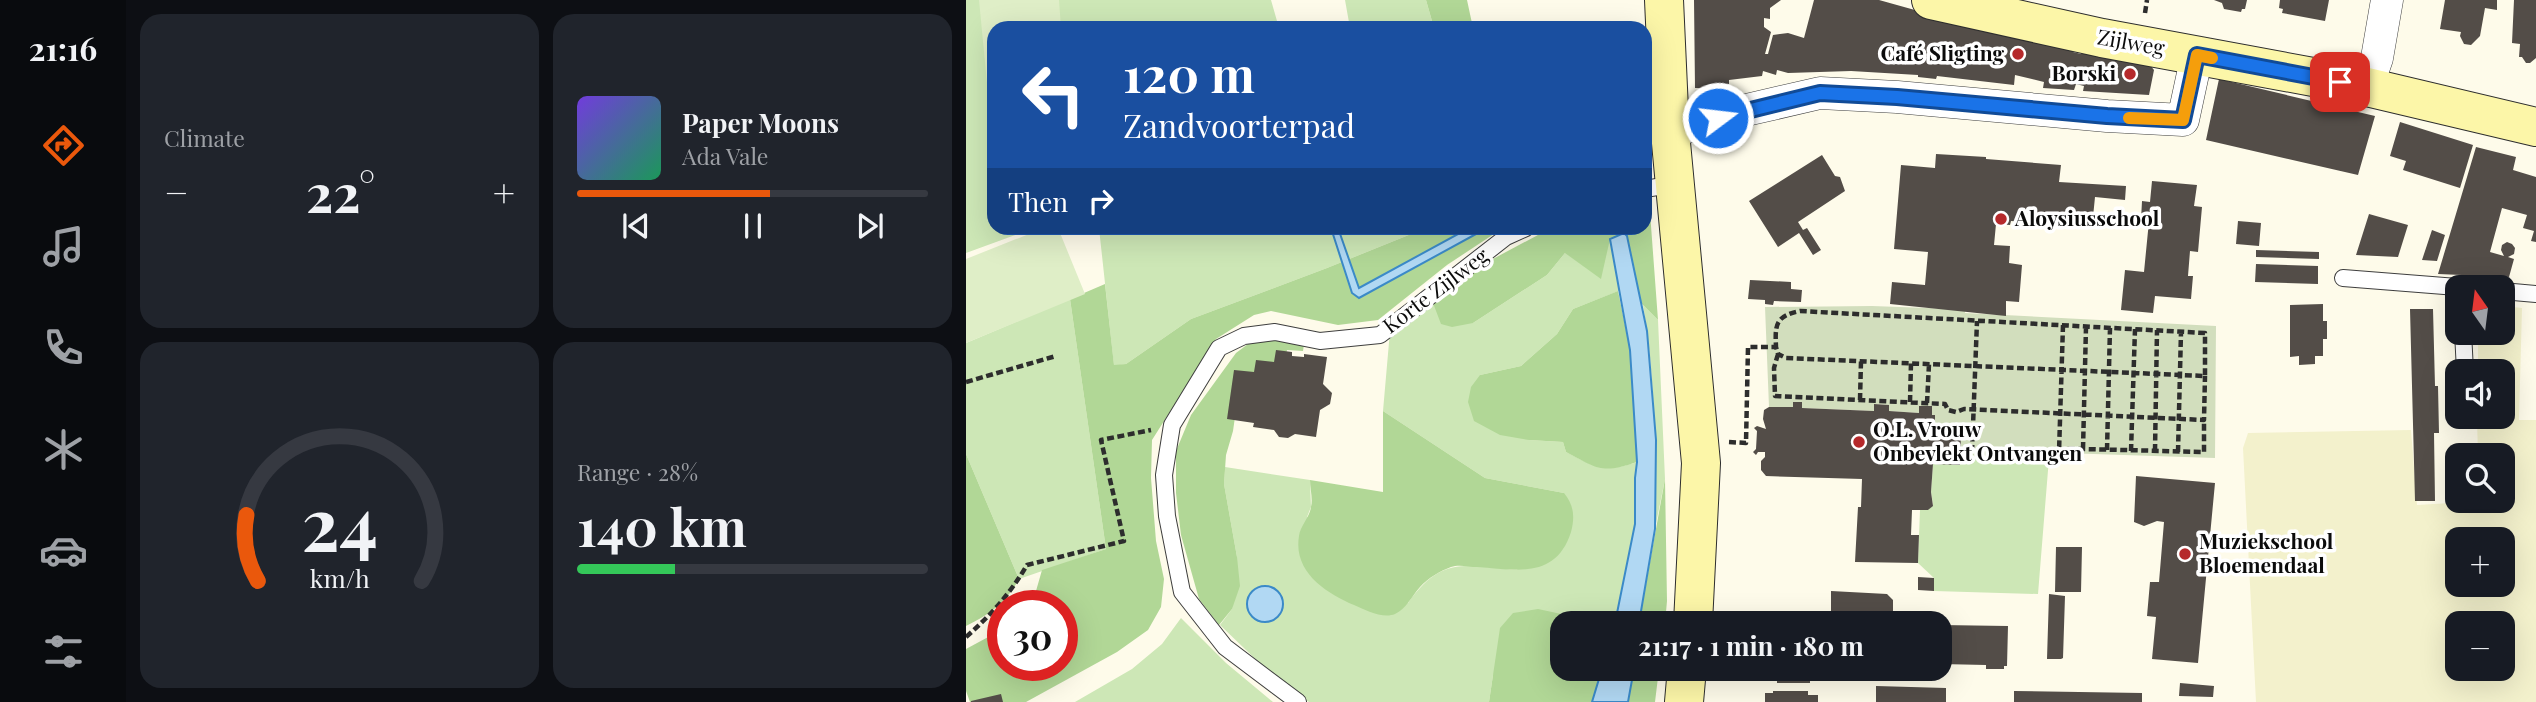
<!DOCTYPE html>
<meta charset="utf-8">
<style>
body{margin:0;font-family:"Playfair Display",serif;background:#20242c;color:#f1f3f6;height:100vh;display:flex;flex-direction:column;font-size:26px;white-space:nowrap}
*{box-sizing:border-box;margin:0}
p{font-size:23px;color:#9ea1a6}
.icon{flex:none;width:38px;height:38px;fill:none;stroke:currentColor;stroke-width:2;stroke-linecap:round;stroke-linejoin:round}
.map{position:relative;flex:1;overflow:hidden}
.panel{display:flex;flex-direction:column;gap:14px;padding:14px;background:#0d0f14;width:840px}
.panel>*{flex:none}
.hud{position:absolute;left:21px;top:21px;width:665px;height:214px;border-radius:21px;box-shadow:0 7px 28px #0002;background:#1a4fa0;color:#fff;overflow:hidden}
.needle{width:46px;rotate:346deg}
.buttons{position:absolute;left:1479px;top:275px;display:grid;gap:14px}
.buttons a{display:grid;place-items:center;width:70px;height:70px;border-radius:14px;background:#171b24;box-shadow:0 7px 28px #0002;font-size:35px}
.speed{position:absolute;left:21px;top:590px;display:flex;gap:14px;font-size:35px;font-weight:700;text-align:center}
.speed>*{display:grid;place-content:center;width:91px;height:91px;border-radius:50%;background:#171b24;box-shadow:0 7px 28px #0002;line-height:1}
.speed .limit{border:10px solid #d22;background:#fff;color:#111}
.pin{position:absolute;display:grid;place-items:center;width:60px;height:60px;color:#fff;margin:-30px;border-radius:14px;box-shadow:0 4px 10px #0006}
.me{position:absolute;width:77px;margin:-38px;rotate:75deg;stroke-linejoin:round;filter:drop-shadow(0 0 5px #0008)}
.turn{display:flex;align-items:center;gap:24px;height:147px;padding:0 21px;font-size:32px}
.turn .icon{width:91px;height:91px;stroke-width:2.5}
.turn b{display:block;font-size:49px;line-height:60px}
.then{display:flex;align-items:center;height:66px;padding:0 21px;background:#0003;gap:14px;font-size:26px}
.big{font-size:52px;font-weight:700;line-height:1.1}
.panel .tile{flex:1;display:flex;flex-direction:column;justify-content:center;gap:10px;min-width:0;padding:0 24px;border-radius:21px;background:#20242c}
.panel .dial{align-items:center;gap:0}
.dial svg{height:182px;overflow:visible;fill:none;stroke:#363941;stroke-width:7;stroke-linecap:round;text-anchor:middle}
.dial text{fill:#f1f3f6;stroke:none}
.song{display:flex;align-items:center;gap:21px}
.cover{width:84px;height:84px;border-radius:10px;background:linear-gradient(135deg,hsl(260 70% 55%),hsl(150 70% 35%))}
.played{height:7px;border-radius:4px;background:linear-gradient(90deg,#ea580c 55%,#363941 55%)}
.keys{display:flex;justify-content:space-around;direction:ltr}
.heat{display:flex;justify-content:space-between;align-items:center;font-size:38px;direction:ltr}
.charge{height:10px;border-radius:5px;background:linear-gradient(90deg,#34c759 28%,#363941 0)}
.panel .tiles{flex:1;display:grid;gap:14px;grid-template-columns:repeat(2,1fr)}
.trip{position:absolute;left:584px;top:611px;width:402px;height:70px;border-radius:21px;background:#171b24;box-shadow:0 7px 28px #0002;font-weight:700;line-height:70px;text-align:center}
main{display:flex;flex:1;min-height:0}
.dock{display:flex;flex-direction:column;width:126px;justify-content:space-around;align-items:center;background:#090b0e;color:#9ea1a6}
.dock .icon{width:49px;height:49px}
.dock .selected{color:#ea580c}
.dock b{font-size:32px;color:#f1f3f6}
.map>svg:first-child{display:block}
.farmland{fill:#f3f1cc;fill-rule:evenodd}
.green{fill:#cde7b6}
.forest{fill:#b1d796}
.cemetery{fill:#d2debd}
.pitch{fill:#dfeec7}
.water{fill:#b1d8f3;stroke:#3b8ac8;stroke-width:2}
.building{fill:#534d48}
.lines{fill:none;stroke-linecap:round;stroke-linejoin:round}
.service-casing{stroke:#3e3e3e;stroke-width:18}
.minor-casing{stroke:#3e3e3e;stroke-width:33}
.secondary-casing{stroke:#2d2d2d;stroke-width:40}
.path{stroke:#2d2d2d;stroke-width:4.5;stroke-dasharray:7 3.5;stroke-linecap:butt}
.service{stroke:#fff;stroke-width:16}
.minor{stroke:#fff;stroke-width:32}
.secondary{stroke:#fcf6a8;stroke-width:38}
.route-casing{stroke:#114b97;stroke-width:18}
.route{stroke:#1a73e8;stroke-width:12}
.slow{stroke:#f59e0b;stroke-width:12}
.poi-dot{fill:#b5292b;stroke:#fff;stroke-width:2.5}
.labels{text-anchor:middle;stroke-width:7;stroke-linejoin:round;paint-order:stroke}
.street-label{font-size:21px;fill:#0b0b0b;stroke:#fff}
.poi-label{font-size:21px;font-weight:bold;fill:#0b0b0b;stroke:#fff;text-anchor:start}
</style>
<main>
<nav class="dock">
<b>21:16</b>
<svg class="icon selected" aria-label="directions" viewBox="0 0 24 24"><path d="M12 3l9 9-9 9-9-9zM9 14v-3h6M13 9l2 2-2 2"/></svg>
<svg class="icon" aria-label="music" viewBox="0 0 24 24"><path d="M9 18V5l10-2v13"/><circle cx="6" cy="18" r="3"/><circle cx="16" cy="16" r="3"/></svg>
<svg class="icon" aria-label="phone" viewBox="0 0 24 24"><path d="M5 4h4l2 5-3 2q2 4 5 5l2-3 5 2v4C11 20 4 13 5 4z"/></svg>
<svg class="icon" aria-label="climate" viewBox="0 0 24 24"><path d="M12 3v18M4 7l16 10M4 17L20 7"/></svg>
<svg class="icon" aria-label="car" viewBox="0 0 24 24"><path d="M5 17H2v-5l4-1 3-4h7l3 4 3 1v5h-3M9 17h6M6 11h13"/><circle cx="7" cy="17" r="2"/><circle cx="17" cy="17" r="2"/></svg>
<svg class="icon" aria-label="filters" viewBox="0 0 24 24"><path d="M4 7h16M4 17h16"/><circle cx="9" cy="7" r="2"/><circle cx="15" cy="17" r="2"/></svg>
</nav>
<section class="panel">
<div class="tiles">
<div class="tile"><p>Climate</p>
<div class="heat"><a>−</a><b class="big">22°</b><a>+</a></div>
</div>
<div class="tile">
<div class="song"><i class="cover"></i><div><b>Paper Moons</b><p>Ada Vale</p></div></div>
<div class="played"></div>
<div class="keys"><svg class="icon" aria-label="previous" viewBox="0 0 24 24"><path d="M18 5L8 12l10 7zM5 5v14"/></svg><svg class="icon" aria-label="pause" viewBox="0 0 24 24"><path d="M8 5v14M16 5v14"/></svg><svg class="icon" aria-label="next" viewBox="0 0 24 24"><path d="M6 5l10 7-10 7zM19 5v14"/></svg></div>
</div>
<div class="tile dial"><svg viewBox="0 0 100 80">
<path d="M14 69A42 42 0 1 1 86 69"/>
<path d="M14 69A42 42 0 0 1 9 40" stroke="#ea580c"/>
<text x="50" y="56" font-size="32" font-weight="700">24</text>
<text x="50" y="72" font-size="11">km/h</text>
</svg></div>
<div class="tile"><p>Range · 28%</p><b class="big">140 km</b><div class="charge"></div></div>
</div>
</section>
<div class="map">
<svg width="1570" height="702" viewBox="0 0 1570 702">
<rect width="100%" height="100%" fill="#fefbea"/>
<path class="farmland" d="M1537 306 1556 308 1553 420H1570V702H1290L1277 448 1282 433 1445 430 1451 505 1536 500V455H1512L1511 420V417L1536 416V371H1512V333L1536 332ZM1491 539H1536V584H1491ZM1491 623H1536V668H1491Z"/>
<path class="green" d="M0 0H305L313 28H28V228H68L0 253Z
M379 0H460L468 28H384Z
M133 228H460L361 268 225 319 160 364 148 366Z
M644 239 660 288 607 309 591 334 555 366 514 375 563 440 597 442 600 452C631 468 637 473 671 462L669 478V524L649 623H637L603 615 527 675 523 702H343L309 678 254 625 266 609 271 557 258 484 259 467 344 480 345 507 341 517 442 603C476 555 499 566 551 570L598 493 519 478 417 411 424 331 467 303 507 323 581 275 599 253Z
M104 299 140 549 53 579 0 454V343Z
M677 305 692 320 699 479 689 529C689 454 690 379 677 305Z
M994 455 1083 458 1072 594 968 591V578L952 563 954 510H962L967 505 965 492 967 464Z
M215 618 260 663 307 702H109L166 669 196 644Z"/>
<path class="forest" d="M460 0H501L507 28H468Z
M683 199 692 320 660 288 658 234 644 239 635 279 599 253 581 275 507 323 486 327 475 324 467 303 525 260 585 228H679V200Z
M460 228H537L481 265 412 320 372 325 305 311 288 315 250 339 186 440 185 478 190 541 198 579 195 607 182 630 151 652 60 702H4L0 691V649L37 629V665H96V606L66 605 76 570 140 549 104 299 139 284 148 365 160 364 225 319 361 268Z
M652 291 664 350 671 462C636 474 632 469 600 452L597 442 563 440 534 435 508 421 502 402 505 387 514 375 555 366 591 334 607 309Z
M339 338 337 351 321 350 318 368 274 382 267 431 260 455 258 484 271 557 274 586 266 609 253 625 233 599 215 535 210 493V451L225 415 270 353 286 341Z
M417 411 519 478 598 493C608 505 609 517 605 532 590 579 551 570 511 567 503 567 493 564 485 567 474 571 462 578 454 587 446 596 440 609 429 614 417 619 399 610 388 605 360 593 327 572 333 536 334 526 344 517 345 507 347 499 344 488 344 480L417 492Z
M0 454 53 579C41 602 23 615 0 626Z
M699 479 701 601 699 623H673Z
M572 609 637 623H597V668L636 669 626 702H523L534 628 547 613Z
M668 669H693L689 702H662Z"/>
<path class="cemetery" d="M906 306 989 309 999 310V313L1250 326 1249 458 1097 453 1083 458 994 455 995 434 969 433V415H966V406L953 413 923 411 922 405 909 404 908 411 836 408V402H827V407H803L799 307Z"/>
<path class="pitch" d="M13 0H93L95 28H28V155Z
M78 228H92L119 294 0 343V259Z"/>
<path class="water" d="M365 228H372L393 288 503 228H521L393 298 386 293Z
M658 233 661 236 681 331 690 440 689 529 673 623H649L669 524V478L671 462 664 350 644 239Z
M281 604a18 18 0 1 1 36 0a18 18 0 1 1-36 0Z
M636 669H668L662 702H626Z"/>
<path class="building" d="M728 0H815L804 8V19L798 18V27L805 32 799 54H802L807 35 822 33 838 38 848 0H913L999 24 1103 47 1107 52 1115 54 1119 51 1184 65 1188 70 1183 95 1117 91 1118 86 1110 84 1108 90 1077 88 1078 82 1049 75 1048 85 971 76 970 79 952 77V75L885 71 822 73 811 70 810 75 797 71 796 76 763 80V84L756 85V88H729Z
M1248 0H1281L1279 9H1276L1275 12 1258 9 1256 3Z
M1314 0H1363L1359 21 1316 13 1317 9 1313 8Z
M1479 0H1531V10L1519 8 1514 36 1505 45 1498 44 1494 36 1495 32 1474 29Z
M1548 0H1570V58L1564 63H1560L1556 57H1553L1554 44 1546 43Z
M1253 79 1409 116 1392 175 1240 140Z
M1434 122 1507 145 1494 188 1437 170 1440 161 1424 156Z
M1510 147 1550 157 1547 170 1570 177V242L1565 241 1568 231 1557 228 1561 215 1536 208 1524 252 1538 256 1535 250 1536 245 1541 242 1546 244 1549 248 1548 254 1542 257 1548 259 1543 277 1472 274Z
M970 154 1020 157V159L1095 165 1093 182 1160 186 1159 200 1129 197 1126 227 1045 221 1044 225 1030 224 1028 245 1044 246 1043 263 1056 265 1053 302 1040 301V316L924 304 926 282 959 285 962 252 928 249 935 165 969 168Z
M856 155 869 176 874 177 879 191 832 222 837 230 841 228 855 250 847 255 833 233 812 247 783 201Z
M1186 181 1231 185 1228 206 1236 207 1232 252 1224 251 1222 276H1227L1225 299 1189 296 1187 313 1155 310 1159 270 1178 272 1183 221 1175 220 1176 201 1184 202Z
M1403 214 1442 225 1432 257 1390 255Z
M1272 221 1295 223 1293 246 1270 244Z
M1466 230 1479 235 1471 261 1456 260Z
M1290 250 1353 252V259L1290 257Z
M1290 264 1352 266V284L1289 282Z
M784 280 825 282V289L836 290 835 302 808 301 807 305 799 304V300L782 299Z
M1357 304V321H1361V339H1357V356H1349V364L1333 365V356L1324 357V305Z
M1444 309H1467L1469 386H1472L1473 433H1468L1469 501H1449Z
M310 350 326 352V356L338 357V354L361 357 357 384 366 393 364 404 354 410 350 437 329 434 322 438 313 437 308 430 287 427 288 423 261 419 268 370 288 372 290 360 308 362Z
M827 402H836V408L908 411V404L923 405V411L953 413V406H966V415H969V433L995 434 994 465 967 464 965 492 967 506 962 510H946L945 535H953L952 563 889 562 892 507H895L896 479 800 476 795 470V461L799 457V452H792L790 455 787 452 790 449 791 431 788 428 791 426 800 429 797 419 798 410 803 407H827Z
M1170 476 1249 483 1232 663 1186 659 1190 617 1181 616 1184 582H1193L1198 522 1191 521 1178 526 1168 522Z
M1090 547H1116L1115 592H1089Z
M952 577 968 578V591L952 590Z
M865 591 921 594 927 600V611L919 617V623H865Z
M1083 594 1099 596 1097 658 1095 659H1081Z
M975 625 1042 626 1041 666H1038V669H1020V665L975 664Z
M811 670H844V683H811Z
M1214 683 1248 686 1247 697 1213 696Z
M910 686 980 688V702H910Z
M807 691H842V695H852V702H799V693H807Z
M1048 691 1176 693V702H1048Z
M35 694 37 702H5V701Z"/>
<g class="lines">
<g class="service-casing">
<path id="service" d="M679 189 709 184
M1377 278 1491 287
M1536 291 1570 294
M1497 332 1499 371
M332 702 259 647 216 592 201 516 198 475 206 425 253 348 278 336 309 332 354 341 414 335 540 237 560 228"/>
</g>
<g class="minor-casing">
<path id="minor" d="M1401 87 1411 58 1421 0
M704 132 776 111 854 93 931 97 1141 116 1217 120 1231 55"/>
</g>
<g class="secondary-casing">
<path id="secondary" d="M698 0 704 132 735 463 727 623
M965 0 1136 38 1401 87 1570 127
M718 702 721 668"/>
</g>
<path class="path" d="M1179 13 1181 0
M1097 325 1093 452 1099 449H1117L1238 452V420
M812 354 808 368 809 396 979 404 982 410 990 412 998 409 1238 420 1239 376
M0 382 90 356
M894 400 895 361
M944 402 945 363
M961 403 963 364
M763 442 780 443 782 347H810L812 354 820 358 1239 376V333L834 311C809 316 809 325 810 347
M1117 449 1120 327
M1141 450 1144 328
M1165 451 1169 329
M1189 451 1191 330
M1006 452 1011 321
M1212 452 1215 332
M0 637C25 615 44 594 61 565L158 541 135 440 185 430"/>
<use href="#service" class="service"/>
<use href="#minor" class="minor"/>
<use href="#secondary" class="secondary"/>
</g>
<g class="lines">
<g class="route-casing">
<path id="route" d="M752 118 854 93 931 97 1141 116 1217 120 1231 55 1374 82"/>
</g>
<use href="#route" class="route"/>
<path class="slow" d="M1163 118 1217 120 1231 55 1246 58"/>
</g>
<g class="poi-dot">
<circle cx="1052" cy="54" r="7"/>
<circle cx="1164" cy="74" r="7"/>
<circle cx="1035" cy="219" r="7"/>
<circle cx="893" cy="442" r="7"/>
<circle cx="1219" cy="554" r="7"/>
</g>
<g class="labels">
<g class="street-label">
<text transform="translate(1165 43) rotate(10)" y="7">Zijlweg</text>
<text transform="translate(470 291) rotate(-37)" y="7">Korte Zijlweg</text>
</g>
<g class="poi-label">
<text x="1038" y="61" text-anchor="end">Café Sligting</text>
<text x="1150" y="81" text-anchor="end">Borski</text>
<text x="1049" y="226">Aloysiusschool</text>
<text x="907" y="437">O.L. Vrouw<tspan x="907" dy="24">Onbevlekt Ontvangen</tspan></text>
<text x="1233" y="549">Muziekschool<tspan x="1233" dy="24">Bloemendaal</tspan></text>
</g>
</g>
</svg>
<div class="buttons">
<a><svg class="needle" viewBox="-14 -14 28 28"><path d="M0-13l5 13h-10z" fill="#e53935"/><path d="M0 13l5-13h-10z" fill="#9ea1a6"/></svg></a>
<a><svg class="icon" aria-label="sound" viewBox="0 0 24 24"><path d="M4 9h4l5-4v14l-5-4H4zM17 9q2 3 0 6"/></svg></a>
<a><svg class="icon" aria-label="search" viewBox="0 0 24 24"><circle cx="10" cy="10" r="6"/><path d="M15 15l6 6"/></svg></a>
<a>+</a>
<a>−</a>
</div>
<div class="speed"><div class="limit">30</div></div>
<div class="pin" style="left:1374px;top:82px;background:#d93025"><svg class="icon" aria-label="arrive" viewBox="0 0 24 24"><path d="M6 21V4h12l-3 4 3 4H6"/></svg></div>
<svg class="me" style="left:752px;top:118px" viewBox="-20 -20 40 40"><circle r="17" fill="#1a73e8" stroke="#fff" stroke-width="3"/><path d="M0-11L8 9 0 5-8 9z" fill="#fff"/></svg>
<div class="trip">21:17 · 1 min · 180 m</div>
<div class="hud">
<div class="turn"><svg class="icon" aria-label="left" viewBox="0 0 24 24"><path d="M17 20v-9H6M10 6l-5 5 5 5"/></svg><div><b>120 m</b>Zandvoorterpad</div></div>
<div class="then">Then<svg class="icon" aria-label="right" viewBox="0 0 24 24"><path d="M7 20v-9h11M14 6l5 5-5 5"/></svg></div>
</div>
</div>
</main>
